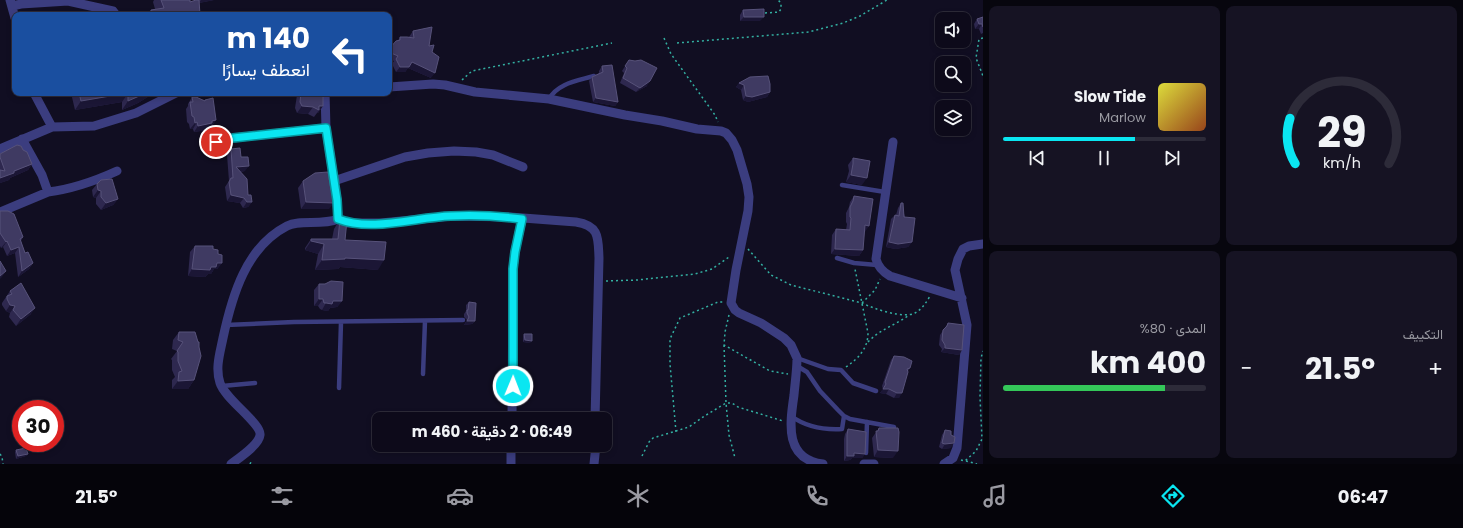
<!DOCTYPE html>
<html lang="ar">
<meta charset="utf-8">
<style>
body{margin:0;font-family:Poppins,Vazirmatn,sans-serif;background:#161323;color:#f1f3f6;direction:rtl;height:100vh;display:flex;flex-direction:column;font-size:15px;white-space:nowrap}
*{box-sizing:border-box;margin:0}
p{font-size:13px;color:#9a9aa2}
.icon{flex:none;width:22px;height:22px;fill:none;stroke:currentColor;stroke-width:2;stroke-linecap:round;stroke-linejoin:round}
.map{position:relative;flex:1;overflow:hidden;direction:ltr}
.sheet{display:flex;flex-direction:column;gap:6px;padding:6px;background:#07060e;width:480px}
.sheet>*{flex:none}
.banner{position:absolute;left:12px;top:12px;width:380px;height:84px;border-radius:8px;box-shadow:0 2px 6px #0003,0 0 0 1px #2d2b39;direction:rtl;background:#1a4fa0;color:#fff;overflow:hidden}
.controls{position:absolute;left:935px;top:12px;display:grid;gap:8px}
.controls a{display:grid;place-items:center;width:36px;height:36px;border-radius:8px;background:#0d0a1a;box-shadow:0 2px 6px #0003,0 0 0 1px #2d2b39;font-size:20px}
.speed{position:absolute;left:12px;top:400px;display:flex;gap:8px;font-size:20px;font-weight:700;text-align:center}
.speed>*{display:grid;place-content:center;width:52px;height:52px;border-radius:50%;background:#0d0a1a;box-shadow:0 2px 6px #0003,0 0 0 1px #2d2b39;line-height:1}
.speed .limit{border:6px solid #d22;background:#fff;color:#111}
.pin{position:absolute;display:grid;place-items:center;width:34px;height:34px;color:#fff;margin:-17px;border:2px solid #fff;border-radius:50%;box-shadow:0 1px 4px #0007}
.me{position:absolute;width:44px;margin:-22px;rotate:1deg;stroke-linejoin:round;filter:drop-shadow(0 0 3px #0008)}
.turn{display:flex;align-items:center;gap:14px;height:84px;padding:0 16px;font-size:18px}
.turn .icon{width:52px;height:52px;stroke-width:2.5}
.turn b{display:block;font-size:28px;line-height:34px}
.big{font-size:30px;font-weight:700;line-height:1.1}
.sheet .widget{flex:1;display:flex;flex-direction:column;justify-content:center;gap:6px;min-width:0;padding:0 14px;border-radius:8px;background:#161323}
.sheet .dial{align-items:center;gap:0}
.dial svg{height:104px;overflow:visible;fill:none;stroke:#2d2b39;stroke-width:7;stroke-linecap:round;text-anchor:middle}
.dial text{fill:#f1f3f6;stroke:none}
.song{display:flex;align-items:center;gap:12px}
.cover{width:48px;height:48px;border-radius:6px;background:linear-gradient(135deg,hsl(60 70% 55%),hsl(20 70% 35%))}
.played{height:4px;border-radius:2px;background:linear-gradient(90deg,#0ae6f1 65%,#2d2b39 65%)}
.keys{display:flex;justify-content:space-around;direction:ltr}
.heat{display:flex;justify-content:space-between;align-items:center;font-size:22px;direction:ltr}
.charge{height:6px;border-radius:3px;background:linear-gradient(90deg,#34c759 80%,#2d2b39 0)}
.sheet .tiles{flex:1;display:grid;gap:6px;grid-template-columns:repeat(2,1fr)}
.trip{position:absolute;left:372px;top:412px;width:240px;height:40px;border-radius:8px;background:#0d0a1a;box-shadow:0 2px 6px #0003,0 0 0 1px #2d2b39;font-weight:700;line-height:40px;text-align:center;direction:rtl}
.tab-bar{display:flex;height:64px;justify-content:space-around;align-items:center;background:#05040a;color:#9a9aa2}
.tab-bar .icon{width:28px;height:28px}
.tab-bar .current{color:#0ae6f1}
.tab-bar b{font-size:18px;color:#f1f3f6}
main{display:flex;flex:1;min-height:0}
.map>svg:first-child{display:block}
.lines{fill:none;stroke-linecap:round;stroke-linejoin:round}
.path{stroke:#33afa1;stroke-width:1.5;stroke-dasharray:2 3;stroke-linecap:butt}
.lane{stroke:#3b3d7f;stroke-width:4.5}
.street{stroke:#3b3d7f;stroke-width:9}
.wall{fill:#2e284f}
.shaded-wall{fill:#1b1635}
.building{fill:#3f3a62;stroke:#57527a}
.route-casing{stroke:#06969d;stroke-width:10}
.route{stroke:#0ae6f1;stroke-width:7}
</style>
<main>
<section class="sheet">
<div class="tiles">
<div class="widget dial"><svg viewBox="0 0 100 80">
<path d="M14 69A42 42 0 1 1 86 69"/>
<path d="M14 69A42 42 0 0 1 10 34" stroke="#0ae6f1"/>
<text x="50" y="56" font-size="32" font-weight="700">29</text>
<text x="50" y="72" font-size="11">km/h</text>
</svg></div>
<div class="widget">
<div class="song"><i class="cover"></i><div><b>Slow Tide</b><p>Marlow</p></div></div>
<div class="played"></div>
<div class="keys"><svg class="icon" aria-label="previous" viewBox="0 0 24 24"><path d="M18 5L8 12l10 7zM5 5v14"/></svg><svg class="icon" aria-label="pause" viewBox="0 0 24 24"><path d="M8 5v14M16 5v14"/></svg><svg class="icon" aria-label="next" viewBox="0 0 24 24"><path d="M6 5l10 7-10 7zM19 5v14"/></svg></div>
</div>
<div class="widget"><p>التكييف</p>
<div class="heat"><a>−</a><b class="big">21.5°</b><a>+</a></div>
</div>
<div class="widget"><p>المدى · 80%</p><b class="big">400 km</b><div class="charge"></div></div>
</div>
</section>
<div class="map">
<svg width="983" height="464" viewBox="0 0 983 464">
<rect width="100%" height="100%" fill="#110e22"/>
<g class="lines">
<path class="path" d="M765 13 779 12 781 9V3L778 0
M664 38 671 54 715 115 718 122
M983 38 979 39 976 58 983 76
M677 43 809 32 843 23 860 16 887 0
M462 80 472 71 612 43
M748 249 771 275 791 285 862 303C874 309 904 319 915 313 922 309 926 303 930 296
M606 281 637 280 695 274 712 269 729 257
M862 303 875 290 880 279
M729 315 725 332 724 345 770 371 788 374
M868 342C879 330 895 325 908 316
M724 345 726 403H732L738 407 783 421
M846 367C859 358 868 348 868 333L855 269
M676 432 670 364V339L680 318 718 302H723
M0 454 2 457 3 464
M642 456 649 442 653 438 689 427 703 417 726 403 729 435 735 458
M961 460 965 461 976 451 982 439 980 397 981 358 983 351
M966 461 977 464
M250 464 252 460"/>
<path class="lane" d="M549 99C558 83 577 81 594 76
M842 185 885 192
M837 258 854 263 877 265
M226 325 294 322 463 320
M797 358 828 369 841 370 853 383 876 391
M797 366 807 372 820 391 838 410 844 416 850 419 894 427
M423 374 425 321
M222 386 255 383
M339 388 341 322
M791 416C806 427 823 430 842 429L844 416
M866 453 867 422"/>
<path class="street" d="M10 0 15 18
M12 6 21 4 68 1 113 11 116 15
M389 87 433 84 445 85 475 92 549 99 625 115 662 121 697 129 721 131 726 133 732 140 737 150 747 184 749 197 748 211 736 270 731 303 735 310 739 313 761 323 784 338 791 345 797 358C797 370 795 383 794 395 790 423 784 459 823 464
M34 93 52 127
M22 139 42 175 48 192C73 189 95 181 117 171
M216 142 233 138 326 128
M893 142 876 259C878 267 883 272 890 276L962 298
M0 149 52 127 94 126 136 113 176 93
M334 181 405 157 428 153 454 151 476 152 493 155 523 167
M0 212 48 192
M338 219 348 223H381L452 216 510 217 576 222C600 226 598 238 599 258L595 419
M512 419 513 269 515 252 522 219
M511 445V464
M231 464C239 458 259 445 260 435 262 424 225 399 220 383 215 368 220 353 223 338 232 296 246 247 287 226 300 219 321 226 338 219L337 200 326 128 325 93
M594 464 596 445
M864 464H874
M944 464 953 458 957 448 967 325 955 270 958 259 963 249 969 246 983 244"/>
</g>
<path class="wall" d="M154 0H190V2L196 0H214L199 3 200 15H147L151 10 155 9 153 2Z
M743 10 760 21H740V15Z
M983 17V33L981 34 979 29H975L974 24 977 19Z
M413 31 429 46 432 52 431 78 408 68 405 72H396L392 64 394 61 389 59V49L398 41 400 37H409Z
M629 60 647 86 636 92 620 83 624 73 622 71Z
M602 66 618 102 615 106 593 102 589 81 592 77 599 73V71Z
M739 83 770 92 767 97 748 102 743 100 741 90 736 87Z
M71 93H154L138 103 122 110V102L75 110Z
M296 93H323V106L318 113H317L314 117 308 114 297 113 295 108 297 95Z
M192 97 204 101 205 100 216 120 211 127H209L207 130 194 132 193 129H190L189 124 187 122 186 109 188 106V104Z
M231 149 241 157 245 171 240 172 248 195 252 202 248 207 243 208 240 203 227 201 225 187 229 181 227 155Z
M23 150 32 164 28 170 10 178 9 180 0 183V154Z
M853 158 862 185 846 182 849 171 848 165Z
M303 181 331 190 329 209H301L298 188Z
M97 184 118 199 113 205 101 210 96 204V198L93 197 92 190Z
M854 196 865 232 864 231 863 250 859 256 831 254 832 235 836 229 846 230 847 224 846 222V213L849 207 850 202Z
M901 203 912 242 908 247 895 249 886 247 891 219 895 215H896L898 208Z
M0 211 23 237 21 241 25 253 33 263 29 269 18 277 15 253 7 256 3 247 1 248 0 246Z
M340 219 345 240 378 270 340 267 338 269 315 270 318 254 305 250V248L311 239H332L334 229Z
M195 246 213 249 218 254 222 263 217 269H214L211 274H208L205 277 188 276 190 252Z
M319 284 342 301 337 307 330 308 328 311 322 310 320 309 318 306H314V290Z
M10 291 31 314 16 326 9 317 10 313 6 311 2 305V303Z
M469 302 475 321 472 324 464 325 467 320 464 317V314L466 311V305Z
M948 323 962 350 959 355 941 352 942 349 939 345 940 335Z
M179 332H195L194 380 188 389H172V380L175 377 172 370V360L171 359 177 351 172 349 173 340Z
M524 334 530 343 523 342V336Z
M894 356 910 368 908 371 899 398H894L886 394 880 393 883 389 882 386 891 360Z
M879 428 893 458 874 457 872 438Z
M848 429 865 454 862 458H852L850 460 844 461V439L845 434Z
M945 430 951 448 942 449 939 447 942 435Z
M16 450 28 454 26 456 16 459 15 452Z"/>
<path class="shaded-wall" d="M201 0H214L199 3Z
M744 17H764L760 21H740Z
M979 24H982L979 29H975Z
M412 62 435 73 431 78 408 68 405 72H396L400 67Z
M650 81 647 86 636 92 640 88Z
M739 83 744 85 741 90 736 87Z
M770 92 767 97 748 102 743 100 746 96Z
M128 93 122 102 75 110 81 101Z
M146 93H154L138 103 122 110 128 101Z
M596 98 618 102 615 106 593 102Z
M302 106 313 107 308 114 297 113Z
M319 106H323L318 113H317L319 110Z
M216 120 211 127H209L207 130 194 132 198 126Z
M197 122 193 129H190L195 123Z
M32 164 28 170 10 178 9 180 0 183V178Z
M249 166 245 171 232 173 236 167Z
M851 175 867 178 862 185 846 182Z
M98 190 101 191 96 198 93 197Z
M231 195 244 198 240 203 227 201Z
M118 199 113 205 101 210 106 203Z
M247 202H252L248 207 243 208Z
M306 202 334 203 329 209H301Z
M865 225 869 226 865 232 861 231Z
M7 241 3 247 1 248 6 242Z
M311 241 324 244 318 254 305 250Z
M889 242H912L908 247 895 249 886 247Z
M19 247 15 253 7 256 11 250Z
M835 249 863 250 859 256 831 254Z
M345 258 384 260 378 270 340 267 338 269 315 270 322 260Z
M33 263 29 269 18 277 22 271Z
M217 263H222L217 269H214L211 274H208L205 277 188 276 192 269Z
M6 271 2 277 0 279V276Z
M319 299H323L318 306H314Z
M333 301H342L337 307 330 308 328 311 322 310 326 303Z
M10 305 15 306 10 313 6 311Z
M35 308 31 314 16 326 21 319Z
M467 321H475L472 324 464 325Z
M525 340 532 341 530 343 523 342Z
M945 348 962 350 959 355 941 352Z
M194 380 188 389H172L178 381Z
M883 389H889L886 394 880 393Z
M897 393H902L899 398H894Z
M954 443 951 448 942 449 945 444Z
M878 450 898 451 893 458 874 457Z
M854 453 865 454 862 458H852L850 460 844 461 847 456Z
M28 454 26 456 16 459 18 456Z"/>
<path class="building" d="M161 0H190V2L196 0H199L200 15H151V10L164 8Z
M764 9V17H744L743 10Z
M983 17V27L982 24H979L977 19Z
M432 27 429 46 434 45 432 52 439 57 435 73 412 62 409 67H400L396 59 398 56 389 52V49L396 41 400 40V37H407L414 38 413 31Z
M629 60 635 61 641 60 657 68 650 81 640 88 623 78 627 68 625 66Z
M612 65 618 102 596 98 592 77 603 72 602 66Z
M768 76 770 84V92L752 97 746 96 744 85 739 83 750 77Z
M79 93H146L128 101V93L81 101Z
M301 93H323V106H319V110L313 107 302 106 300 102Z
M192 97H196L205 101V100L213 98 216 120 212 121V123L198 126 197 122 195 123 194 117 192 116 190 102H193Z
M17 145 21 146 23 150 27 152 32 164 14 171V173L0 178V170L5 171 0 157V154Z
M240 148 241 157H248L249 166 236 167 247 179 248 195H251L252 202H247L244 198 231 195 229 182 231 178H233L231 149Z
M853 158 870 161 867 178 851 175 853 164Z
M328 172 331 190H332L334 203 306 202 303 181 315 173Z
M112 179 118 199 106 203 101 197V191L98 190 97 184 101 180Z
M854 196 873 199 869 226 865 225 863 250 835 249 836 229 850 230 851 218 850 217V207L853 201Z
M901 203H903L904 217 915 218 912 242 898 244 889 242 895 215 899 216Z
M0 211H8L14 214 23 237 20 239 25 253 28 252 33 263 22 271 19 247 11 250 7 241 6 242 0 233Z
M340 219 347 220 345 240 386 242 384 260 345 258V259L322 260 324 244 311 241V239H338Z
M195 246H213V249L218 250V254L222 255V263H217L216 267H211L210 270 192 269Z
M0 261 6 271 0 276Z
M331 281 343 282 342 301H333L332 304 326 303H324L323 299H319V284H325Z
M21 283 35 308 21 319 13 310 15 306 10 305 7 299V296L12 294 10 291Z
M469 302 476 303 475 321H467L469 317 467 313V310H468Z
M948 323 964 325 962 350 945 348V345L942 340 943 330 947 326Z
M179 332H195L198 342H199V347L201 356 194 380 178 381 179 372 182 371 178 361V352L177 351 183 342 178 340Z
M524 334H532V341L525 340Z
M894 356 904 357 912 361 910 368 907 369 908 372 902 393H897L889 389H883L886 384 885 382Z
M879 428H898L899 432 898 451 878 450 876 431H878Z
M848 429 866 432 865 454 854 453V456H847V435Z
M945 430 951 431V435L955 437 954 443 945 444 942 443Z
M26 448 28 454 18 456 16 450Z"/>
<g class="lines">
<g class="route-casing">
<path id="route" d="M216 142 233 138 326 128 337 200 338 219C372 232 416 217 451 216 474 215 499 216 522 219L515 252 513 269V386"/>
</g>
<use href="#route" class="route"/>
</g>
</svg>
<div class="controls">
<a><svg class="icon" aria-label="sound" viewBox="0 0 24 24"><path d="M4 9h4l5-4v14l-5-4H4zM17 9q2 3 0 6"/></svg></a>
<a><svg class="icon" aria-label="search" viewBox="0 0 24 24"><circle cx="10" cy="10" r="6"/><path d="M15 15l6 6"/></svg></a>
<a><svg class="icon" aria-label="layers" viewBox="0 0 24 24"><path d="M12 4l9 5-9 5-9-5zM3 14l9 5 9-5"/></svg></a>
</div>
<div class="speed"><div class="limit">30</div></div>
<div class="pin" style="left:216px;top:142px;background:#d93025"><svg class="icon" aria-label="arrive" viewBox="0 0 24 24"><path d="M6 21V4h12l-3 4 3 4H6"/></svg></div>
<svg class="me" style="left:513px;top:386px" viewBox="-20 -20 40 40"><circle r="17" fill="#0ae6f1" stroke="#fff" stroke-width="3"/><path d="M0-11L8 9 0 5-8 9z" fill="#fff"/></svg>
<div class="trip">06:49 · 2 دقيقة · 460 m</div>
<div class="banner">
<div class="turn"><svg class="icon" aria-label="left" viewBox="0 0 24 24"><path d="M17 20v-9H6M10 6l-5 5 5 5"/></svg><div><b>140 m</b>انعطف يسارًا</div></div>
</div>
</div>
</main>
<nav class="tab-bar">
<b>06:47</b>
<svg class="icon current" aria-label="directions" viewBox="0 0 24 24"><path d="M12 3l9 9-9 9-9-9zM9 14v-3h6M13 9l2 2-2 2"/></svg>
<svg class="icon" aria-label="music" viewBox="0 0 24 24"><path d="M9 18V5l10-2v13"/><circle cx="6" cy="18" r="3"/><circle cx="16" cy="16" r="3"/></svg>
<svg class="icon" aria-label="phone" viewBox="0 0 24 24"><path d="M5 4h4l2 5-3 2q2 4 5 5l2-3 5 2v4C11 20 4 13 5 4z"/></svg>
<svg class="icon" aria-label="climate" viewBox="0 0 24 24"><path d="M12 3v18M4 7l16 10M4 17L20 7"/></svg>
<svg class="icon" aria-label="car" viewBox="0 0 24 24"><path d="M5 17H2v-5l4-1 3-4h7l3 4 3 1v5h-3M9 17h6M6 11h13"/><circle cx="7" cy="17" r="2"/><circle cx="17" cy="17" r="2"/></svg>
<svg class="icon" aria-label="filters" viewBox="0 0 24 24"><path d="M4 7h16M4 17h16"/><circle cx="9" cy="7" r="2"/><circle cx="15" cy="17" r="2"/></svg>
<b>21.5°</b>
</nav>
